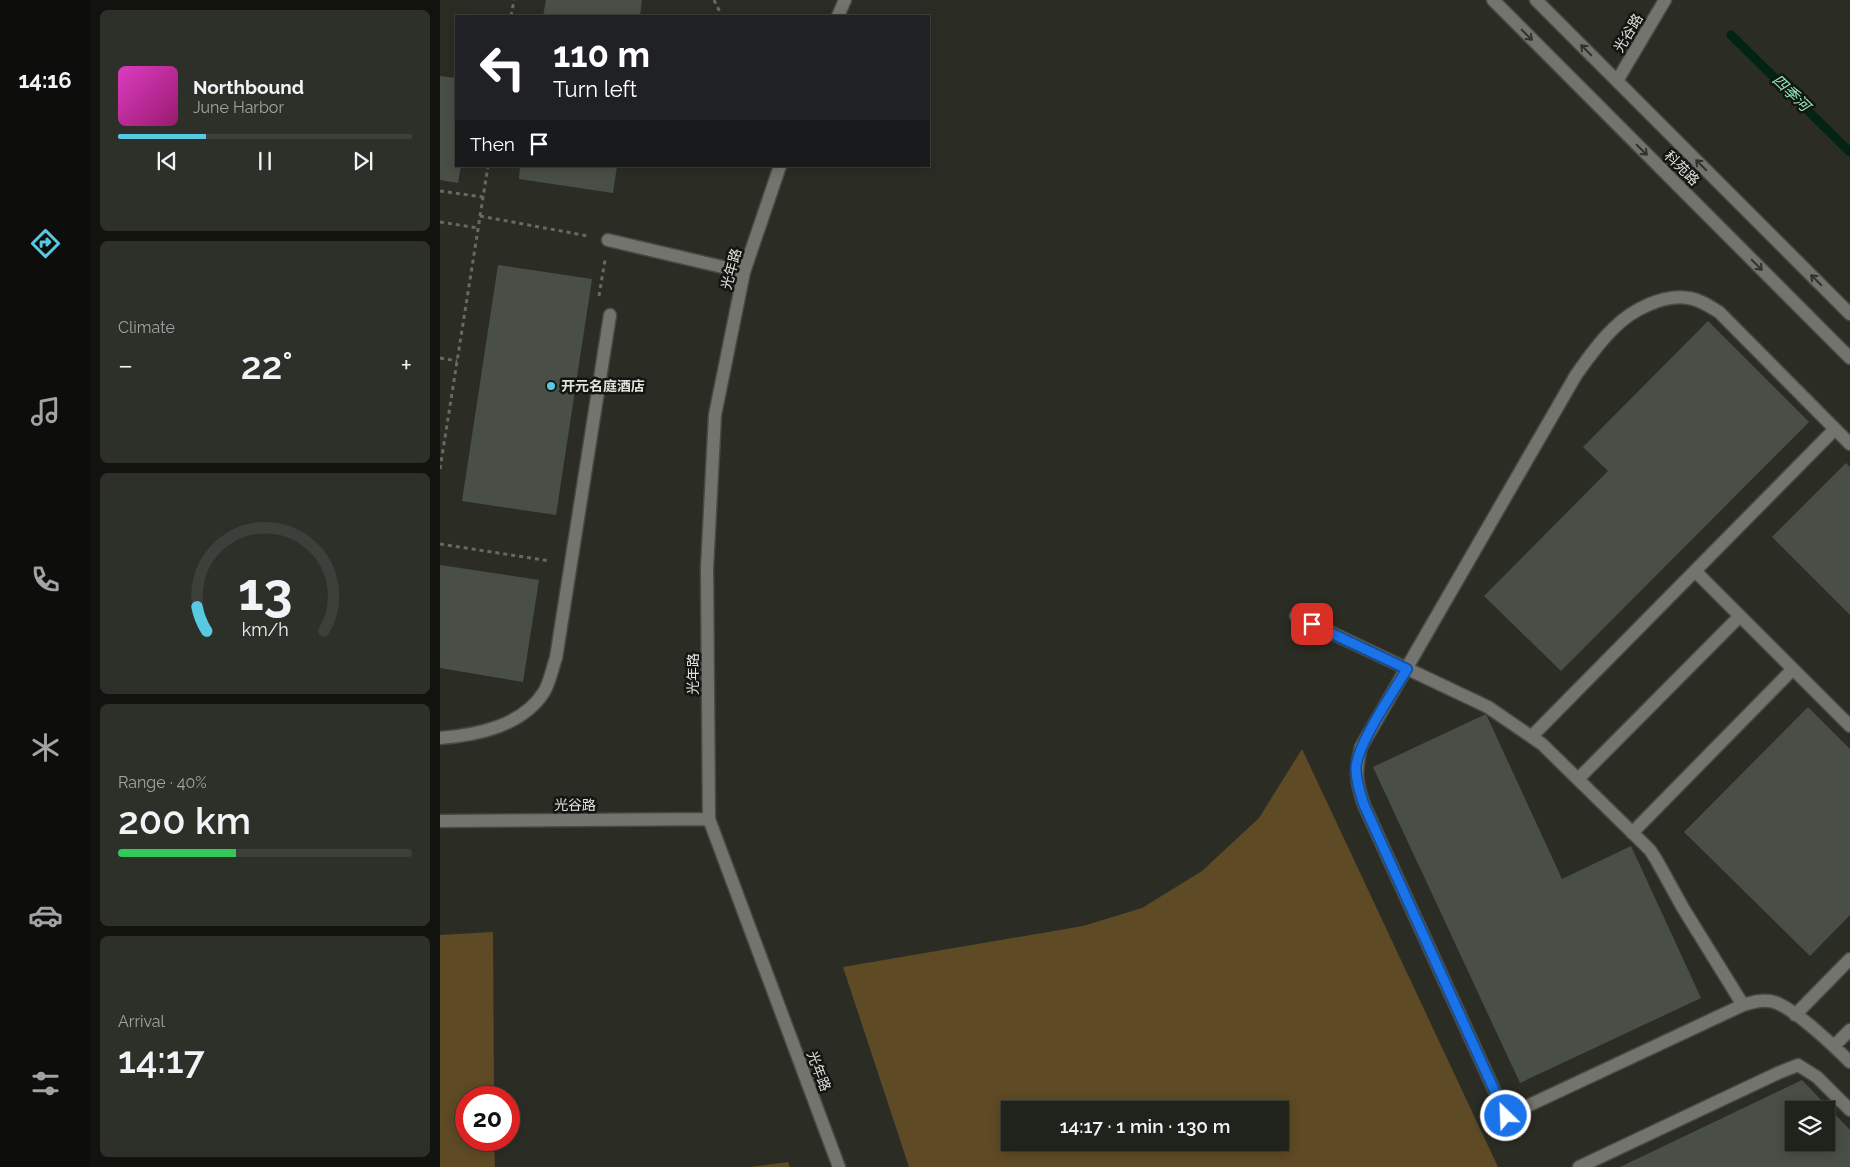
<!DOCTYPE html>
<meta charset="utf-8">
<style>
body{margin:0;font-family:Raleway,"Noto Sans SC",sans-serif;background:#2d2f29;color:#f1f3f6;height:100vh;display:flex;flex-direction:column;font-size:19px;white-space:nowrap}
*{box-sizing:border-box;margin:0}
p{font-size:16px;color:#a2a4a3}
.icon{flex:none;width:28px;height:28px;fill:none;stroke:currentColor;stroke-width:2;stroke-linecap:round;stroke-linejoin:round}
.map{position:relative;flex:1;overflow:hidden}
.sheet{display:flex;flex-direction:column;gap:10px;padding:10px;background:#12130f;width:350px}
.sheet>*{flex:none}
.banner{position:absolute;left:15px;top:15px;width:475px;height:152px;border-radius:0px;box-shadow:0 2px 12px #0003,0 0 0 1px #3d3f3b;background:#202124;color:#fff;overflow:hidden}
.tools{position:absolute;left:1345px;top:1101px;display:grid;gap:10px}
.tools a{display:grid;place-items:center;width:50px;height:50px;border-radius:0px;background:#20221c;box-shadow:0 2px 12px #0003,0 0 0 1px #3d3f3b;font-size:25px}
.speed{position:absolute;left:15px;top:1086px;display:flex;gap:10px;font-size:25px;font-weight:700;text-align:center}
.speed>*{display:grid;place-content:center;width:65px;height:65px;border-radius:50%;background:#20221c;box-shadow:0 2px 12px #0003,0 0 0 1px #3d3f3b;line-height:1}
.speed .limit{border:8px solid #d22;background:#fff;color:#111}
.pin{position:absolute;display:grid;place-items:center;width:42px;height:42px;color:#fff;margin:-21px;border-radius:10px;box-shadow:0 2px 8px #0006}
.me{position:absolute;width:55px;margin:-28px;rotate:336deg;stroke-linejoin:round;filter:drop-shadow(0 0 4px #0008)}
.turn{display:flex;align-items:center;gap:18px;height:105px;padding:0 15px;font-size:22px}
.turn .icon{width:65px;height:65px;stroke-width:2.5}
.turn b{display:block;font-size:35px;line-height:42px}
.then{display:flex;align-items:center;height:48px;padding:0 15px;background:#0003;gap:10px;font-size:19px}
.big{font-size:38px;font-weight:600;line-height:1.1}
.sheet .card{flex:1;display:flex;flex-direction:column;justify-content:center;gap:8px;min-width:0;padding:0 18px;border-radius:8px;background:#2d2f29}
.sheet .dial{align-items:center;gap:0}
.dial svg{height:130px;overflow:visible;fill:none;stroke:#3d3f3b;stroke-width:7;stroke-linecap:round;text-anchor:middle}
.dial text{fill:#f1f3f6;stroke:none}
.song{display:flex;align-items:center;gap:15px}
.cover{width:60px;height:60px;border-radius:8px;background:linear-gradient(135deg,hsl(310 70% 55%),hsl(320 70% 35%))}
.played{height:5px;border-radius:2px;background:linear-gradient(90deg,#57c9e3 30%,#3d3f3b 30%)}
.keys{display:flex;justify-content:space-around;direction:ltr}
.heat{display:flex;justify-content:space-between;align-items:center;font-size:28px;direction:ltr}
.charge{height:8px;border-radius:4px;background:linear-gradient(90deg,#34c759 40%,#3d3f3b 0)}
.trip{position:absolute;left:561px;top:1101px;width:288px;height:50px;border-radius:0px;background:#20221c;box-shadow:0 2px 12px #0003,0 0 0 1px #3d3f3b;font-weight:600;line-height:50px;text-align:center}
main{display:flex;flex:1;min-height:0}
.dock{display:flex;flex-direction:column;width:90px;justify-content:space-around;align-items:center;background:#0d0e0b;color:#a2a4a3}
.dock .icon{width:35px;height:35px}
.dock .on{color:#57c9e3}
.dock b{font-size:22px;color:#f1f3f6}
.map>svg:first-child{display:block}
.green{fill:#5e4a24;fill-rule:evenodd}
.lines{fill:none;stroke-linecap:round;stroke-linejoin:round}
.stream{stroke:#032414;stroke-width:9}
.building{fill:#494f47;fill-rule:evenodd}
.minor-casing{stroke:#484a42;stroke-width:15}
.path{stroke:#676962;stroke-width:3;stroke-dasharray:4 4;stroke-linecap:butt}
.minor{stroke:#74746f;stroke-width:12}
.oneway{stroke:#31322d}
.route-casing{stroke:#114b97;stroke-width:12}
.route{stroke:#1a73e8;stroke-width:9}
.poi-dot{fill:#57c9e3;stroke:#141511;stroke-width:2}
.labels{text-anchor:middle;stroke-width:5;stroke-linejoin:round;paint-order:stroke}
.street-label{font-size:14px;fill:#e0e2dd;stroke:#141511}
.poi-label{font-size:14px;font-weight:bold;fill:#e0e2dd;stroke:#141511;text-anchor:start}
.water-label{font-size:15px;font-style:italic;fill:#92edba;stroke:#141511}
</style>
<main>
<nav class="dock">
<b>14:16</b>
<svg class="icon on" aria-label="directions" viewBox="0 0 24 24"><path d="M12 3l9 9-9 9-9-9zM9 14v-3h6M13 9l2 2-2 2"/></svg>
<svg class="icon" aria-label="music" viewBox="0 0 24 24"><path d="M9 18V5l10-2v13"/><circle cx="6" cy="18" r="3"/><circle cx="16" cy="16" r="3"/></svg>
<svg class="icon" aria-label="phone" viewBox="0 0 24 24"><path d="M5 4h4l2 5-3 2q2 4 5 5l2-3 5 2v4C11 20 4 13 5 4z"/></svg>
<svg class="icon" aria-label="climate" viewBox="0 0 24 24"><path d="M12 3v18M4 7l16 10M4 17L20 7"/></svg>
<svg class="icon" aria-label="car" viewBox="0 0 24 24"><path d="M5 17H2v-5l4-1 3-4h7l3 4 3 1v5h-3M9 17h6M6 11h13"/><circle cx="7" cy="17" r="2"/><circle cx="17" cy="17" r="2"/></svg>
<svg class="icon" aria-label="filters" viewBox="0 0 24 24"><path d="M4 7h16M4 17h16"/><circle cx="9" cy="7" r="2"/><circle cx="15" cy="17" r="2"/></svg>
</nav>
<section class="sheet">
<div class="card">
<div class="song"><i class="cover"></i><div><b>Northbound</b><p>June Harbor</p></div></div>
<div class="played"></div>
<div class="keys"><svg class="icon" aria-label="previous" viewBox="0 0 24 24"><path d="M18 5L8 12l10 7zM5 5v14"/></svg><svg class="icon" aria-label="pause" viewBox="0 0 24 24"><path d="M8 5v14M16 5v14"/></svg><svg class="icon" aria-label="next" viewBox="0 0 24 24"><path d="M6 5l10 7-10 7zM19 5v14"/></svg></div>
</div>
<div class="card"><p>Climate</p>
<div class="heat"><a>−</a><b class="big">22°</b><a>+</a></div>
</div>
<div class="card dial"><svg viewBox="0 0 100 80">
<path d="M14 69A42 42 0 1 1 86 69"/>
<path d="M14 69A42 42 0 0 1 8 54" stroke="#57c9e3"/>
<text x="50" y="56" font-size="32" font-weight="700">13</text>
<text x="50" y="72" font-size="11">km/h</text>
</svg></div>
<div class="card"><p>Range · 40%</p><b class="big">200 km</b><div class="charge"></div></div>
<div class="card"><p>Arrival</p><b class="big">14:17</b></div>
</section>
<div class="map">
<svg width="1410" height="1167" viewBox="0 0 1410 1167">
<rect width="100%" height="100%" fill="#2b2d25"/>
<path class="green" d="M862 749 1058 1167H469L403 967 643 926 702 908 762 871 819 818ZM570 1110H840V1142H570Z
M53 932 54 1097 26 1098V1140H54L55 1167H0V935Z
M348 1162 350 1167H310Z"/>
<g class="lines">
<path class="stream" d="M1291 35 1410 152"/>
</g>
<path class="building" d="M106 0H202L200 16H103Z
M0 76 16 78V166H21L18 183 0 180Z
M80 166H177L173 193 79 179Z
M58 265 152 279 116 515 22 501Z
M1268 321 1369 422 1121 671 1044 596 1168 471 1143 447Z
M1406 463 1410 467V615L1332 537Z
M0 565 99 580 83 682 0 668Z
M1368 707 1410 749V915L1370 956 1244 832Z
M1046 714 1122 879 1191 846 1261 998 1080 1083 933 767Z
M1362 1080 1410 1130V1167H1180ZM1354 1110H1386V1142H1354Z"/>
<g class="lines">
<g class="minor-casing">
<path id="minor" d="M1053 0 1410 358
M1096 0 1410 314
M398 16 405 0
M1177 81 1225 0
M340 166 304 272 275 415 267 568 269 819 399 1167
M168 240 304 272
M1410 444 1279 312C1269 306 1259 299 1248 298 1223 294 1192 310 1175 327 1160 341 1148 358 1136 375L921 747C915 771 916 782 924 805L1066 1116 1303 1005C1313 1002 1323 999 1334 1002 1354 1008 1394 1046 1410 1062
M1255 571 1410 726
M856 616 1048 707 1102 744 1210 850 1217 861 1243 908 1303 1005
M1092 736 1395 429
M0 738C38 735 82 726 104 692 110 682 112 669 116 658L170 315
M1138 779 1300 616
M0 821 269 819
M1192 833 1353 669
M1355 1015 1410 959
M1394 1046 1410 1030
M1139 1167 1338 1073 1358 1065 1377 1077 1410 1110"/>
</g>
<path class="path" d="M274 0 282 16
M71 16 74 0
M0 191 43 197
M40 216 148 236
M0 222 38 228
M159 296 165 260
M0 358 17 361
M0 469 48 166
M0 544 110 561"/>
<use href="#minor" class="minor"/>
</g>
<defs><path id="oneway-shaft" d="M-6 0H5M1.5-3L5.5 0L1.5 3" fill="none" stroke-width="1.6" stroke-linecap="round" stroke-linejoin="round" transform="scale(1.25)"/></defs>
<g class="oneway">
<use href="#oneway-shaft" transform="translate(1087 35) rotate(45)"/>
<use href="#oneway-shaft" transform="translate(1146 50) rotate(-135)"/>
<use href="#oneway-shaft" transform="translate(1202 150) rotate(45)"/>
<use href="#oneway-shaft" transform="translate(1261 165) rotate(-135)"/>
<use href="#oneway-shaft" transform="translate(1317 265) rotate(45)"/>
<use href="#oneway-shaft" transform="translate(1376 280) rotate(-135)"/>
</g>
<g class="lines">
<g class="route-casing">
<path id="route" d="M872 624 967 669C954 691 917 744 916 768 916 781 920 793 924 805L1066 1116"/>
</g>
<use href="#route" class="route"/>
</g>
<circle class="poi-dot" cx="111" cy="386" r="5"/>
<g class="labels">
<g class="street-label">
<text transform="translate(1188 33) rotate(-59)" y="5">光谷路</text>
<text transform="translate(1242 168) rotate(45)" y="5">科苑路</text>
<text transform="translate(291 269) rotate(-75)" y="5">光年路</text>
<text transform="translate(253 674) rotate(-90)" y="5">光年路</text>
<text x="135" y="810">光谷路</text>
<text transform="translate(379 1071) rotate(69)" y="5">光年路</text>
</g>
<g class="poi-label">
<text x="121" y="391">开元名庭酒店</text>
</g>
<g class="water-label">
<text transform="translate(1351 93) rotate(44)" y="5">四季河</text>
</g>
</g>
</svg>
<div class="tools">
<a><svg class="icon" aria-label="layers" viewBox="0 0 24 24"><path d="M12 4l9 5-9 5-9-5zM3 14l9 5 9-5"/></svg></a>
</div>
<div class="speed"><div class="limit">20</div></div>
<div class="pin" style="left:872px;top:624px;background:#d93025"><svg class="icon" aria-label="arrive" viewBox="0 0 24 24"><path d="M6 21V4h12l-3 4 3 4H6"/></svg></div>
<svg class="me" style="left:1066px;top:1116px" viewBox="-20 -20 40 40"><circle r="17" fill="#1a73e8" stroke="#fff" stroke-width="3"/><path d="M0-11L8 9 0 5-8 9z" fill="#fff"/></svg>
<div class="trip">14:17 · 1 min · 130 m</div>
<div class="banner">
<div class="turn"><svg class="icon" aria-label="left" viewBox="0 0 24 24"><path d="M17 20v-9H6M10 6l-5 5 5 5"/></svg><div><b>110 m</b>Turn left</div></div>
<div class="then">Then<svg class="icon" aria-label="arrive" viewBox="0 0 24 24"><path d="M6 21V4h12l-3 4 3 4H6"/></svg></div>
</div>
</div>
</main>
